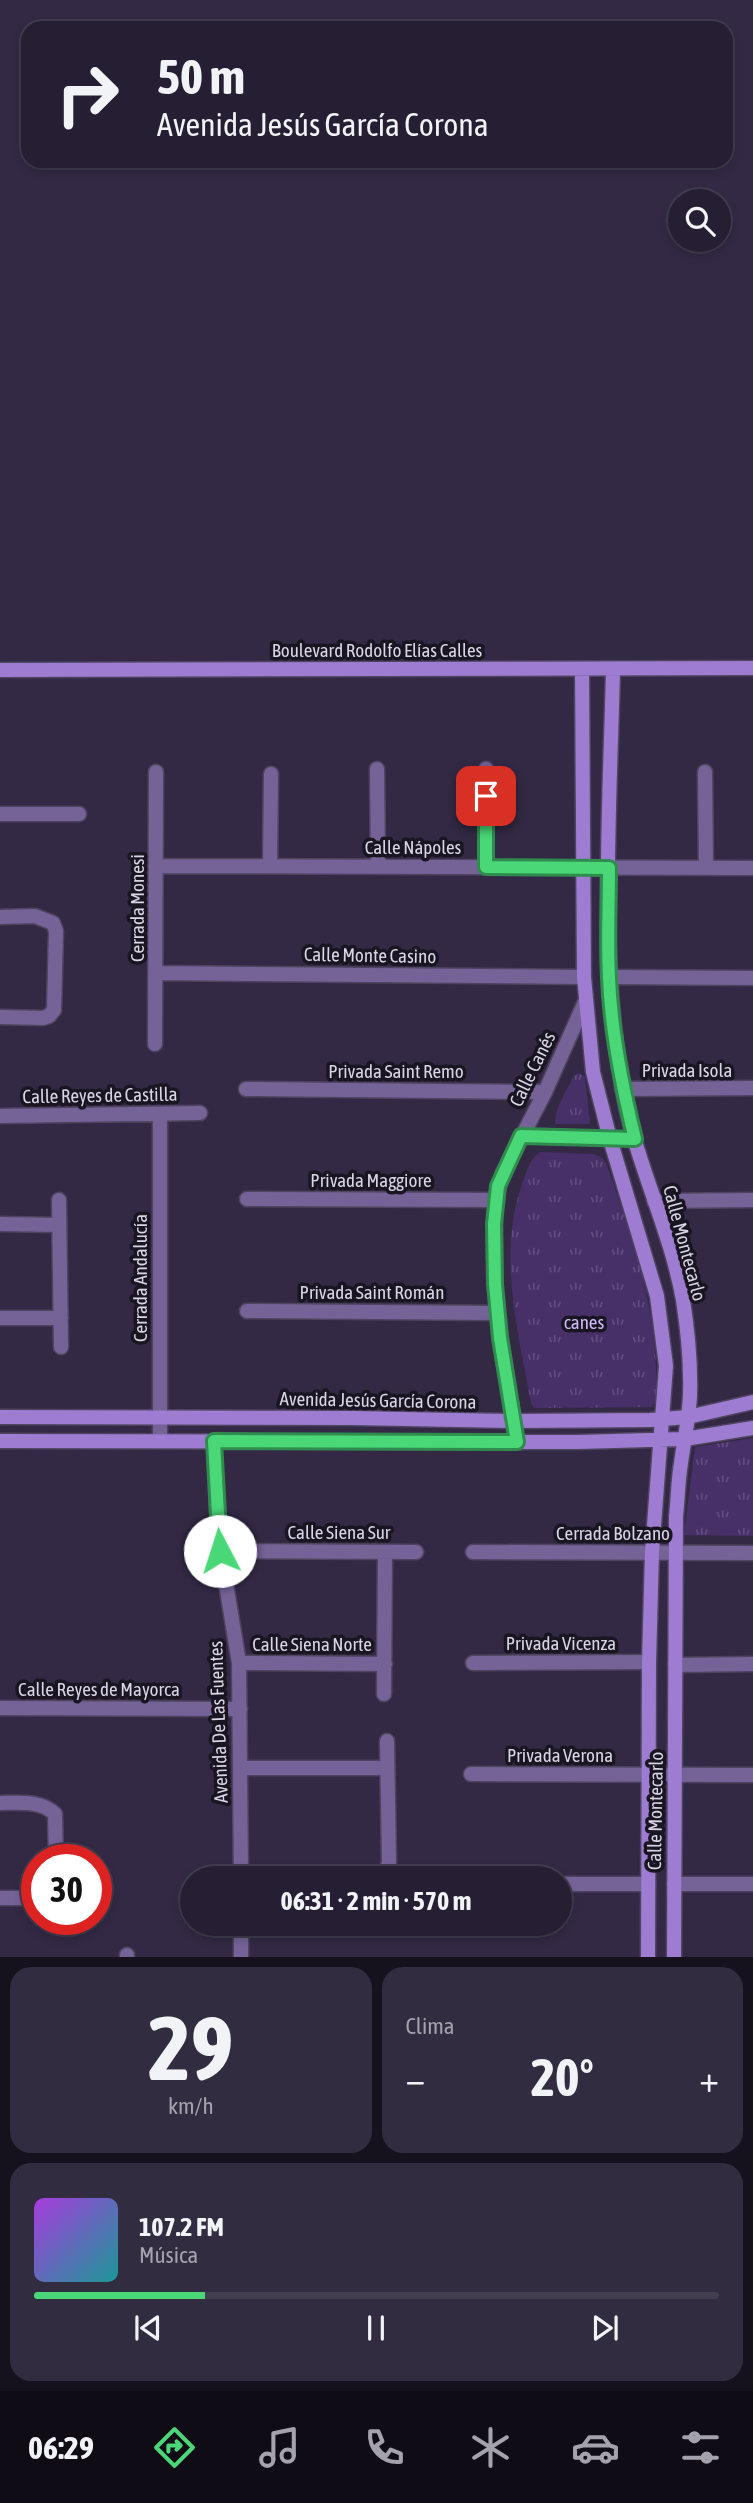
<!DOCTYPE html>
<html lang="es">
<meta charset="utf-8">
<style>
body{margin:0;font-family:"Asap Condensed",sans-serif;background:#322c40;color:#f1f3f6;height:100vh;display:flex;flex-direction:column;font-size:26px;white-space:nowrap}
*{box-sizing:border-box;margin:0}
p{font-size:23px;color:#a4a2ac}
.icon{flex:none;width:38px;height:38px;fill:none;stroke:currentColor;stroke-width:2;stroke-linecap:round;stroke-linejoin:round}
.map{position:relative;height:1957px;overflow:hidden}
.panel{display:flex;flex-direction:column;gap:10px;padding:10px;background:#15111d;flex:1}
.panel>*{flex:none}
.banner{position:absolute;left:21px;top:21px;width:712px;height:147px;border-radius:21px;box-shadow:0 4px 10px #0003,0 0 0 2px #423d4f;background:#261f34;color:#f1f3f6;overflow:hidden}
.buttons{position:absolute;left:668px;top:189px;display:grid;gap:14px}
.buttons a{display:grid;place-items:center;width:63px;height:63px;border-radius:50%;background:#261f34;box-shadow:0 4px 10px #0003,0 0 0 2px #423d4f;font-size:35px}
.speed{position:absolute;left:21px;top:1844px;display:flex;gap:14px;font-size:35px;font-weight:700;text-align:center}
.speed>*{display:grid;place-content:center;width:91px;height:91px;border-radius:50%;background:#261f34;box-shadow:0 4px 10px #0003,0 0 0 2px #423d4f;line-height:1}
.speed .limit{border:10px solid #d22;background:#fff;color:#111}
.pin{position:absolute;display:grid;place-items:center;width:60px;height:60px;color:#fff;margin:-30px;border-radius:14px;box-shadow:0 4px 10px #0006}
.me{position:absolute;width:77px;margin:-38px;rotate:355deg;stroke-linejoin:round;filter:drop-shadow(0 0 5px #0008)}
.turn{display:flex;align-items:center;gap:24px;height:147px;padding:0 21px;font-size:32px}
.turn .icon{width:91px;height:91px;stroke-width:2.5}
.turn b{display:block;font-size:49px;line-height:60px}
.big{font-size:52px;font-weight:700;line-height:1.1}
.panel .card{flex:1;display:flex;flex-direction:column;justify-content:center;gap:10px;min-width:0;padding:0 24px;border-radius:21px;background:#322c40}
.panel .dial{align-items:center;gap:0}
.dial b{font-size:91px;line-height:1}
.song{display:flex;align-items:center;gap:21px}
.cover{width:84px;height:84px;border-radius:10px;background:linear-gradient(135deg,hsl(280 70% 55%),hsl(180 70% 35%))}
.played{height:7px;border-radius:4px;background:linear-gradient(90deg,#49d778 25%,#423d4f 25%)}
.keys{display:flex;justify-content:space-around;direction:ltr}
.heat{display:flex;justify-content:space-between;align-items:center;font-size:38px;direction:ltr}
.panel .tiles{flex:1;display:grid;gap:10px;grid-template-columns:1fr 1fr}
.card:last-child{grid-column:span 2}
.trip{position:absolute;left:180px;top:1866px;width:392px;height:70px;border-radius:35px;background:#261f34;box-shadow:0 4px 10px #0003,0 0 0 2px #423d4f;font-weight:700;line-height:70px;text-align:center}
.tab-bar{display:flex;height:112px;justify-content:space-around;align-items:center;background:#0f0c15;color:#a4a2ac}
.tab-bar .icon{width:49px;height:49px}
.tab-bar .on{color:#49d778}
.tab-bar b{font-size:32px;color:#f1f3f6}
.map>svg:first-child{display:block}
.park{fill:url(#park-tufts)}
.lines{fill:none;stroke-linecap:round;stroke-linejoin:round}
.street-casing{stroke:#4e445f;stroke-width:17}
.secondary-casing{stroke:#4e445f;stroke-width:17}
.street{stroke:#756297;stroke-width:14}
.secondary{stroke:#9d7cd1;stroke-width:14}
.route-casing{stroke:#2f8c4e;stroke-width:18}
.route{stroke:#49d778;stroke-width:12}
.labels{text-anchor:middle;stroke-width:7;stroke-linejoin:round;paint-order:stroke}
.street-label{font-size:19px;fill:#dad4e6;stroke:#191521}
.park-label{font-size:19px;fill:#d0b8fa;stroke:#191521}
</style>
<div class="map">
<svg width="753" height="1957" viewBox="0 0 753 1957">
<defs>
<pattern id="park-tufts" width="24" height="20" patternUnits="userSpaceOnUse" patternTransform="scale(1.75)"><rect width="24" height="20" fill="#472f68"/><path d="M3 7l-1-3M5 7V3M7 7l1-3M15 17l-1-3M17 17v-4M19 17l1-3" fill="none" stroke="#614c7e"/></pattern>
</defs>
<rect width="100%" height="100%" fill="#332945"/>
<path class="park" d="M579 1073 585 1077 590 1124H555C555 1107 567 1090 574 1076Z
M540 1152 593 1154 601 1157 606 1163C630 1231 654 1297 656 1370 656 1381 659 1397 652 1407L534 1408 531 1403C518 1330 496 1250 524 1179 528 1168 530 1159 540 1152Z
M753 1438V1536L684 1535 695 1447Z"/>
<g class="lines">
<g class="street-casing">
<path id="street" d="M377 769 378 867
M486 769V867
M705 772 706 868
M0 814H79
M156 866 753 868
M270 866 271 774
M0 917 35 916 53 923 56 931 54 1010 49 1016 43 1018 0 1017
M156 973 584 977
M609 977 753 978
M155 1044 156 772
M246 1089 545 1092
M622 1089 753 1088
M160 1114V1441
M0 1116 200 1113
M521 1136 635 1139
M247 1199 495 1200
M59 1200 61 1347
M654 1201 753 1200
M0 1224 59 1225
M247 1311 497 1313
M0 1318H61
M214 1441 218 1535 239 1663 241 1878
M517 1442 497 1313 495 1284V1200L503 1173 545 1092 585 1002
M220 1551 416 1552
M473 1552 753 1553
M239 1663 385 1664
M473 1663 649 1662
M675 1665 753 1664
M384 1694 385 1552
M0 1708 240 1709
M241 1768H386
M471 1774 753 1775
M0 1803C19 1803 41 1800 55 1814L56 1860
M241 1877 379 1878 387 1870 389 1862 387 1741
M560 1884H648
M674 1884H753
M0 1898H37
M127 1957V1955
M241 1957V1923"/>
</g>
<g class="secondary-casing">
<path id="secondary" d="M582 669 584 977 593 1072 610 1139 657 1296 666 1366 652 1552 649 1662 648 1957
M613 669C610 807 599 949 622 1086 634 1160 670 1227 683 1300 688 1332 691 1363 690 1395 689 1418 684 1441 681 1463 678 1481 678 1498 676 1516L674 1957
M0 670 753 668
M0 1417 352 1418 515 1421 650 1420 688 1417 753 1402
M0 1441 578 1442 685 1439 753 1428"/>
</g>
<use href="#street" class="street"/>
<use href="#secondary" class="secondary"/>
</g>
<g class="lines">
<g class="route-casing">
<path id="route" d="M220 1551 214 1441 517 1442 500 1338 495 1284 494 1224 498 1186 521 1136 635 1139C622 1086 611 1032 609 978 607 941 609 905 609 868L486 867V796"/>
</g>
<use href="#route" class="route"/>
</g>
<g class="labels">
<g class="street-label">
<text x="377" y="657">Boulevard Rodolfo Elías Calles</text>
<text x="413" y="854">Calle Nápoles</text>
<text transform="translate(137 908) rotate(-90)" y="7">Cerrada Monesi</text>
<text transform="translate(370 955) rotate(1)" y="7">Calle Monte Casino</text>
<text transform="translate(532 1069) rotate(-64)" y="7">Calle Canés</text>
<text x="687" y="1077">Privada Isola</text>
<text x="396" y="1078">Privada Saint Remo</text>
<text transform="translate(100 1095) rotate(-1)" y="7">Calle Reyes de Castilla</text>
<text x="371" y="1187">Privada Maggiore</text>
<text transform="translate(685 1243) rotate(75)" y="7">Calle Montecarlo</text>
<text transform="translate(140 1278) rotate(-90)" y="7">Cerrada Andalucía</text>
<text x="372" y="1299">Privada Saint Román</text>
<text transform="translate(378 1400) rotate(1)" y="7">Avenida Jesús García Corona</text>
<text x="339" y="1539">Calle Siena Sur</text>
<text x="613" y="1540">Cerrada Bolzano</text>
<text x="561" y="1650">Privada Vicenza</text>
<text x="312" y="1651">Calle Siena Norte</text>
<text x="99" y="1696">Calle Reyes de Mayorca</text>
<text transform="translate(218 1722) rotate(-92)" y="7">Avenida De Las Fuentes</text>
<text x="560" y="1762">Privada Verona</text>
<text transform="translate(655 1811) rotate(-89)" y="7">Calle Montecarlo</text>
</g>
<g class="park-label">
<text x="584" y="1329">canes</text>
</g>
</g>
</svg>
<div class="buttons">
<a><svg class="icon" aria-label="search" viewBox="0 0 24 24"><circle cx="10" cy="10" r="6"/><path d="M15 15l6 6"/></svg></a>
</div>
<div class="speed"><div class="limit">30</div></div>
<div class="pin" style="left:486px;top:796px;background:#d93025"><svg class="icon" aria-label="arrive" viewBox="0 0 24 24"><path d="M6 21V4h12l-3 4 3 4H6"/></svg></div>
<svg class="me" style="left:220px;top:1551px" viewBox="-20 -20 40 40"><circle r="19" fill="#fff"/><path d="M0-13L10 11 0 6-10 11z" fill="#49d778"/></svg>
<div class="trip">06:31 · 2 min · 570 m</div>
<div class="banner">
<div class="turn"><svg class="icon" aria-label="right" viewBox="0 0 24 24"><path d="M7 20v-9h11M14 6l5 5-5 5"/></svg><div><b>50 m</b>Avenida Jesús García Corona</div></div>
</div>
</div>
<section class="panel">
<div class="tiles">
<div class="card dial"><b>29</b><p>km/h</p></div>
<div class="card"><p>Clima</p>
<div class="heat"><a>−</a><b class="big">20°</b><a>+</a></div>
</div>
<div class="card">
<div class="song"><i class="cover"></i><div><b>107.2 FM</b><p>Música</p></div></div>
<div class="played"></div>
<div class="keys"><svg class="icon" aria-label="previous" viewBox="0 0 24 24"><path d="M18 5L8 12l10 7zM5 5v14"/></svg><svg class="icon" aria-label="pause" viewBox="0 0 24 24"><path d="M8 5v14M16 5v14"/></svg><svg class="icon" aria-label="next" viewBox="0 0 24 24"><path d="M6 5l10 7-10 7zM19 5v14"/></svg></div>
</div>
</div>
</section>
<nav class="tab-bar">
<b>06:29</b>
<svg class="icon on" aria-label="directions" viewBox="0 0 24 24"><path d="M12 3l9 9-9 9-9-9zM9 14v-3h6M13 9l2 2-2 2"/></svg>
<svg class="icon" aria-label="music" viewBox="0 0 24 24"><path d="M9 18V5l10-2v13"/><circle cx="6" cy="18" r="3"/><circle cx="16" cy="16" r="3"/></svg>
<svg class="icon" aria-label="phone" viewBox="0 0 24 24"><path d="M5 4h4l2 5-3 2q2 4 5 5l2-3 5 2v4C11 20 4 13 5 4z"/></svg>
<svg class="icon" aria-label="climate" viewBox="0 0 24 24"><path d="M12 3v18M4 7l16 10M4 17L20 7"/></svg>
<svg class="icon" aria-label="car" viewBox="0 0 24 24"><path d="M5 17H2v-5l4-1 3-4h7l3 4 3 1v5h-3M9 17h6M6 11h13"/><circle cx="7" cy="17" r="2"/><circle cx="17" cy="17" r="2"/></svg>
<svg class="icon" aria-label="filters" viewBox="0 0 24 24"><path d="M4 7h16M4 17h16"/><circle cx="9" cy="7" r="2"/><circle cx="15" cy="17" r="2"/></svg>
</nav>
